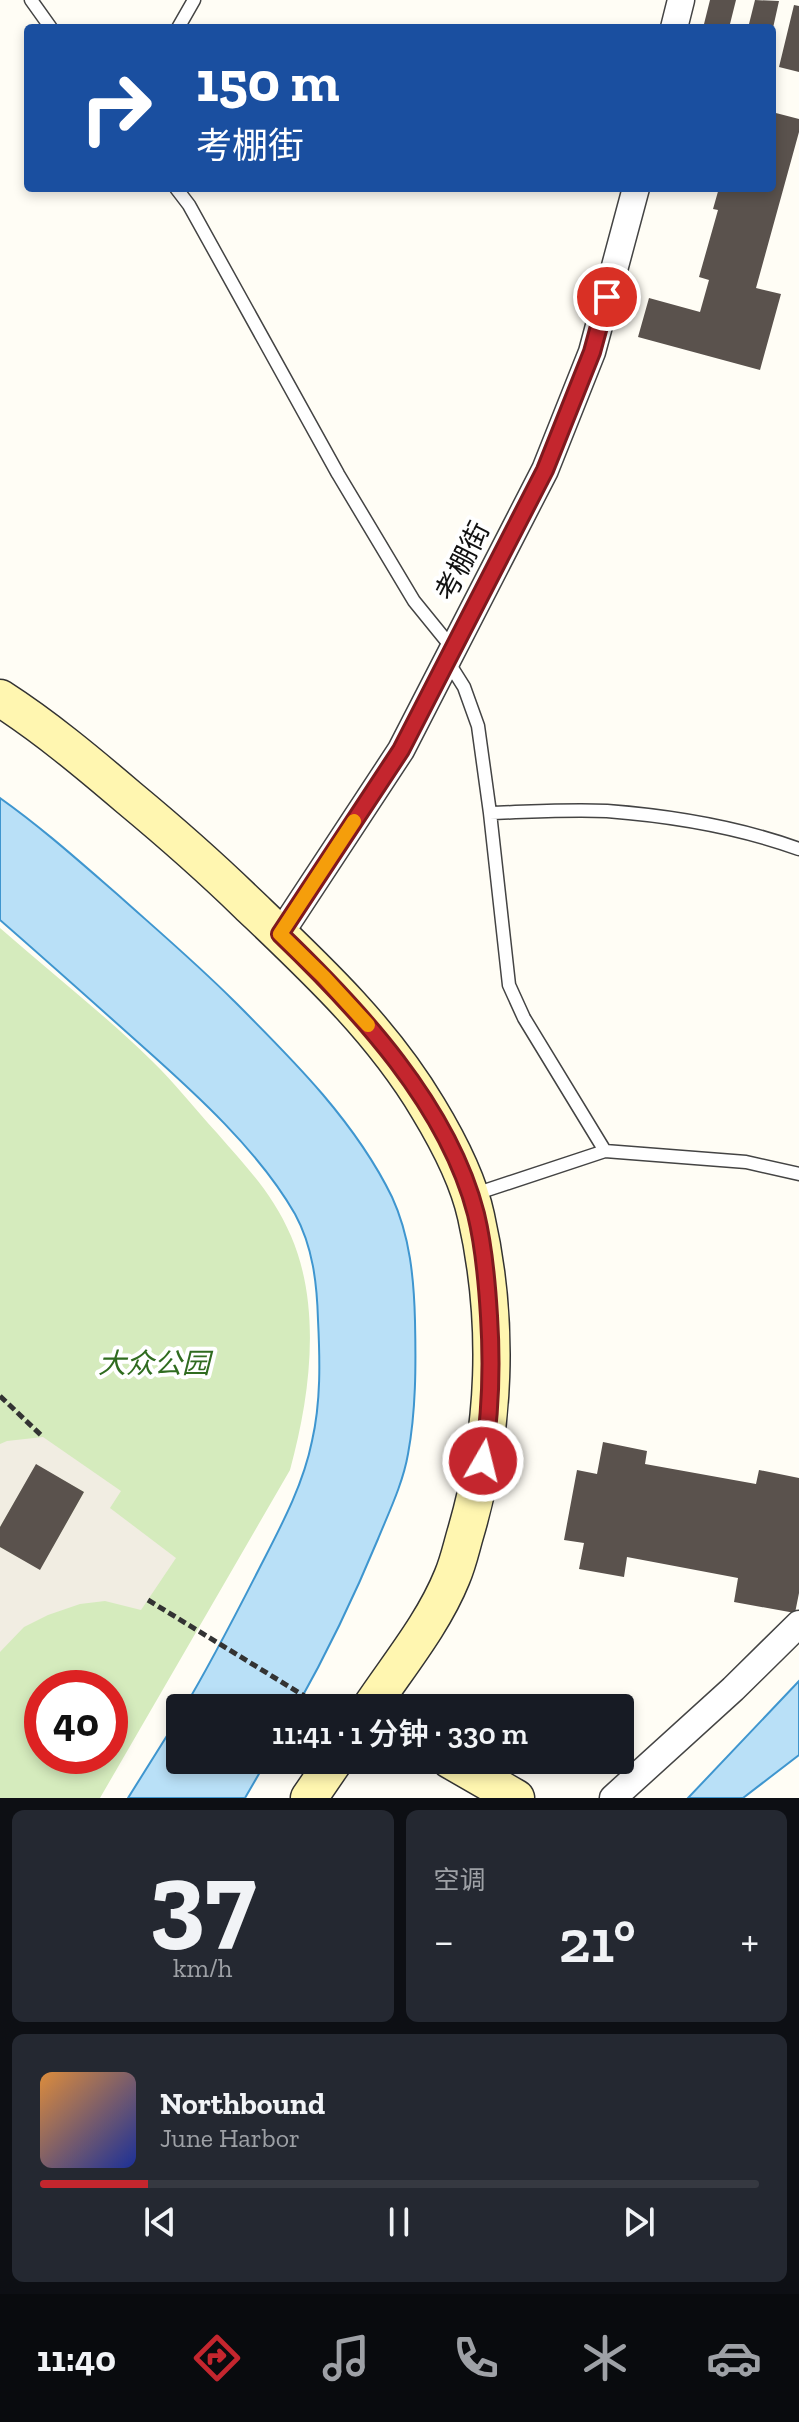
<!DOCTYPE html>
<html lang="zh">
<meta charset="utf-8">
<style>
body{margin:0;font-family:"Zilla Slab","Noto Sans SC",serif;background:#242831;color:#f1f3f6;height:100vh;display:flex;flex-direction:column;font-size:30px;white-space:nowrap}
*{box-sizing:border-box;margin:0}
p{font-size:26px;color:#9ea1a6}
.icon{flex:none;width:44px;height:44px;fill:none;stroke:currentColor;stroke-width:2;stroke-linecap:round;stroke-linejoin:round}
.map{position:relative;height:1798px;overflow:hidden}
.side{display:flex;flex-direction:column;gap:12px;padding:12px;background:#0d0f14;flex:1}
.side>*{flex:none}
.top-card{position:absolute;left:24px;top:24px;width:752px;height:168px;border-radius:8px;box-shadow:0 4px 12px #0003;background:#1a4fa0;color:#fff;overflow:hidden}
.speed{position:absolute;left:24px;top:1670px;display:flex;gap:16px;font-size:40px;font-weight:700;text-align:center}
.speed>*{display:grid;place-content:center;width:104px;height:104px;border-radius:50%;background:#171b24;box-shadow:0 4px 12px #0003;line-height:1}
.speed .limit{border:12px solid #d22;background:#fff;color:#111}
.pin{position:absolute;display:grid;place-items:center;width:68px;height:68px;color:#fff;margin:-34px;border:4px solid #fff;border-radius:50%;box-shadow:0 2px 8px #0007}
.me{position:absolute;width:88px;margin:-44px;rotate:8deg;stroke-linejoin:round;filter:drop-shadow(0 0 6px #0008)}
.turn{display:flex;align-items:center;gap:28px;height:168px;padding:0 40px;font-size:36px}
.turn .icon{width:104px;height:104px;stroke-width:2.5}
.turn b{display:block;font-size:56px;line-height:68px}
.big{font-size:60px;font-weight:600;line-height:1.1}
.side .widget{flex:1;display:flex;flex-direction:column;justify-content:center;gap:12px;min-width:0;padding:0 28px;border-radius:12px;background:#242831}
.side .dial{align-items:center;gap:0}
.dial b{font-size:104px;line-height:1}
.song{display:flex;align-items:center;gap:24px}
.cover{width:96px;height:96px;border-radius:12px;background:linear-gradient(135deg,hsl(30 70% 55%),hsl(230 70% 35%))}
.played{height:8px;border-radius:4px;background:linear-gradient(90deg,#c4262e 15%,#363941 15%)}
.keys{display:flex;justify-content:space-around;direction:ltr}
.heat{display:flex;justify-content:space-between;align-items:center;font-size:44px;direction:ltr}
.side .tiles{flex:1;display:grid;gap:12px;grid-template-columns:1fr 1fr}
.widget:last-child{grid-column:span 2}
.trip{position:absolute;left:166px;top:1694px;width:468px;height:80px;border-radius:8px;background:#171b24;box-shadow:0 4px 12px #0003;font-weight:600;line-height:80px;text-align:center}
.menu{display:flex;height:128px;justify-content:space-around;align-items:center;background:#090b0e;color:#9ea1a6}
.menu .icon{width:56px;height:56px}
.menu .current{color:#c4262e}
.menu b{font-size:36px;color:#f1f3f6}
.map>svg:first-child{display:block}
.green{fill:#d5ebbd;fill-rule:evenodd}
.plaza{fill:#f1ede2}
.water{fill:#b9e0f7;stroke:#3f96cf;stroke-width:2}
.building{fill:#5a524d}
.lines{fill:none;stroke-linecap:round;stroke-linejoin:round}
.lane-casing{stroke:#444;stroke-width:15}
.street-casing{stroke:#444;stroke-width:29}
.secondary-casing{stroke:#333;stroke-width:39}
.path{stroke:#333;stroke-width:5;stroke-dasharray:8 4;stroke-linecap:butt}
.lane{stroke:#fff;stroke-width:12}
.street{stroke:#fff;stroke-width:26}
.secondary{stroke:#fff6b0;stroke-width:36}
.route-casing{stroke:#7f191e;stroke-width:20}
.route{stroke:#c4262e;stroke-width:14}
.slow{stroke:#f59e0b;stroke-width:14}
.labels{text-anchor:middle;stroke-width:8;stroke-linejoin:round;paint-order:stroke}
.street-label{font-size:28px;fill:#111;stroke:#fff}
.park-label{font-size:28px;font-style:italic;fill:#2f6b1f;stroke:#fff}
</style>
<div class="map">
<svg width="799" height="1798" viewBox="0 0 799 1798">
<rect width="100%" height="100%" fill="#fffdf5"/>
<path class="green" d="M0 928C50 972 104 1014 151 1060 175 1083 195 1109 217 1133 247 1168 272 1192 291 1236 322 1308 310 1397 290 1470L100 1798H0ZM42 1688H110V1756H42Z"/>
<path class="plaza" d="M43 1437 121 1491 110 1508 176 1558 141 1610 105 1601 80 1604 48 1615 24 1627 0 1652V1547L40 1569 84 1492 36 1465 0 1527V1444L7 1441Z"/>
<path class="water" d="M0 798C41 827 79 861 117 894 156 929 196 963 233 1000 292 1059 355 1121 392 1197 410 1236 414 1279 415 1321 416 1365 416 1411 408 1454 403 1483 389 1512 378 1539 354 1597 327 1653 296 1708H184C211 1663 235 1616 259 1569 280 1528 303 1486 312 1441 321 1402 320 1360 318 1320 317 1284 313 1247 295 1214 259 1151 195 1093 141 1045 94 1003 47 961 0 920Z
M799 1681V1755L743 1798H688Z
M180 1715V1760H267L245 1798H128Z"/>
<path class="building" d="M710 0H736L729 28H703Z
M755 0 779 1 773 28H748Z
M794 5 799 6V72L779 67Z
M772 112 799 119V132L756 288 781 294 760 370 638 337 649 298 700 312 709 280 699 277 718 210 713 209 719 188H772Z
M603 1442 647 1451 645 1464 756 1484 759 1470 799 1478V1593L795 1613 734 1602 738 1578 627 1557 624 1577 579 1569 584 1543 564 1540 577 1470 597 1474Z
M36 1464 84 1492 40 1570 0 1547V1527Z"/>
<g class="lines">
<g class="lane-casing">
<path id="lane" d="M31 0 51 28
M178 28 194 0
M176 188 189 205 338 474 414 601 453 649
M447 660 464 687 478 726 490 813 509 985 524 1018 605 1151
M490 813C529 812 568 809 607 811 672 816 738 827 799 849
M475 1194 605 1151 746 1162 799 1174"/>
</g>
<g class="street-casing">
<path id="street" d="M674 28 681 0
M280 934 401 750 545 470 592 352 636 188
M613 1798 733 1689 799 1624"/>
</g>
<g class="secondary-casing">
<path id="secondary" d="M0 698C45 727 87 762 128 797 169 831 209 866 248 904 314 967 381 1029 428 1108 448 1141 468 1179 476 1216 500 1322 496 1431 465 1535 461 1549 458 1563 452 1577 433 1624 398 1666 370 1708
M450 1760 516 1798
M309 1798 335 1760"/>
</g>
<path class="path" d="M0 1396 43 1437
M148 1600 324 1708"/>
<use href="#lane" class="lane"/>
<use href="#street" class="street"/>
<use href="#secondary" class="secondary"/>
</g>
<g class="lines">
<g class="route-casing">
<path id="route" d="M483 1461C491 1412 492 1364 489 1316 487 1282 484 1247 476 1214 448 1105 358 1009 280 934L401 750 545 470 592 352 607 297"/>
</g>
<use href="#route" class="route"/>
<path class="slow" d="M354 821 280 934 324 977 368 1025"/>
</g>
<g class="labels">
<g class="street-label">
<text transform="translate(462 561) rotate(-63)" y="10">考棚街</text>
</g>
<g class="park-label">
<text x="154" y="1373">大众公园</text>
</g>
</g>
</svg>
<div class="speed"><div class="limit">40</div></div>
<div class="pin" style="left:607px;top:297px;background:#d93025"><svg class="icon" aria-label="arrive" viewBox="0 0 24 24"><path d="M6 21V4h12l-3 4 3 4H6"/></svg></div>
<svg class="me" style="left:483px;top:1461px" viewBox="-20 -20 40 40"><circle r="17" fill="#c4262e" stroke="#fff" stroke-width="3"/><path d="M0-11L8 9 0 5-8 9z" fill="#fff"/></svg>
<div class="trip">11:41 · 1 分钟 · 330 m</div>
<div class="top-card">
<div class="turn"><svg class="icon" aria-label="right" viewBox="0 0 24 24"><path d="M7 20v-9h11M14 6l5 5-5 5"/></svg><div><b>150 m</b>考棚街</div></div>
</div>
</div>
<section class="side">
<div class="tiles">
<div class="widget dial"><b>37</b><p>km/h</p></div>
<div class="widget"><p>空调</p>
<div class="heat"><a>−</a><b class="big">21°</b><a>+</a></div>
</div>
<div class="widget">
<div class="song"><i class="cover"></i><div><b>Northbound</b><p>June Harbor</p></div></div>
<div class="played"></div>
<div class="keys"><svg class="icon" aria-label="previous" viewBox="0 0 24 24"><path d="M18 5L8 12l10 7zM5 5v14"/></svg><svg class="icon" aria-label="pause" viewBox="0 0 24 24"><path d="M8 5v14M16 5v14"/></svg><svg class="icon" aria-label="next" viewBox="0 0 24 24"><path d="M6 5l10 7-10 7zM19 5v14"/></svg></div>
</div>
</div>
</section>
<nav class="menu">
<b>11:40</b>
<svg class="icon current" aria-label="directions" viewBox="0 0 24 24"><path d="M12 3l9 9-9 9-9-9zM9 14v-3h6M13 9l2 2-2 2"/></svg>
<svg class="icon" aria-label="music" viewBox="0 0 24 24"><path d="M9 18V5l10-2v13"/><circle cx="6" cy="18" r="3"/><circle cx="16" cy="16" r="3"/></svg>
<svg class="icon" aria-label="phone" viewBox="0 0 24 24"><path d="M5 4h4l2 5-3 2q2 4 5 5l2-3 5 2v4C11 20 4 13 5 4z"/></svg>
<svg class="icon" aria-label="climate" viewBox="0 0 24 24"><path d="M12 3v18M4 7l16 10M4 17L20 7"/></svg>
<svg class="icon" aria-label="car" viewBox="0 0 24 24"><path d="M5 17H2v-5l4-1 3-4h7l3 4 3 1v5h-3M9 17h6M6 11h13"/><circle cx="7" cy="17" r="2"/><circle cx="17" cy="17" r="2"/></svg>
</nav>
